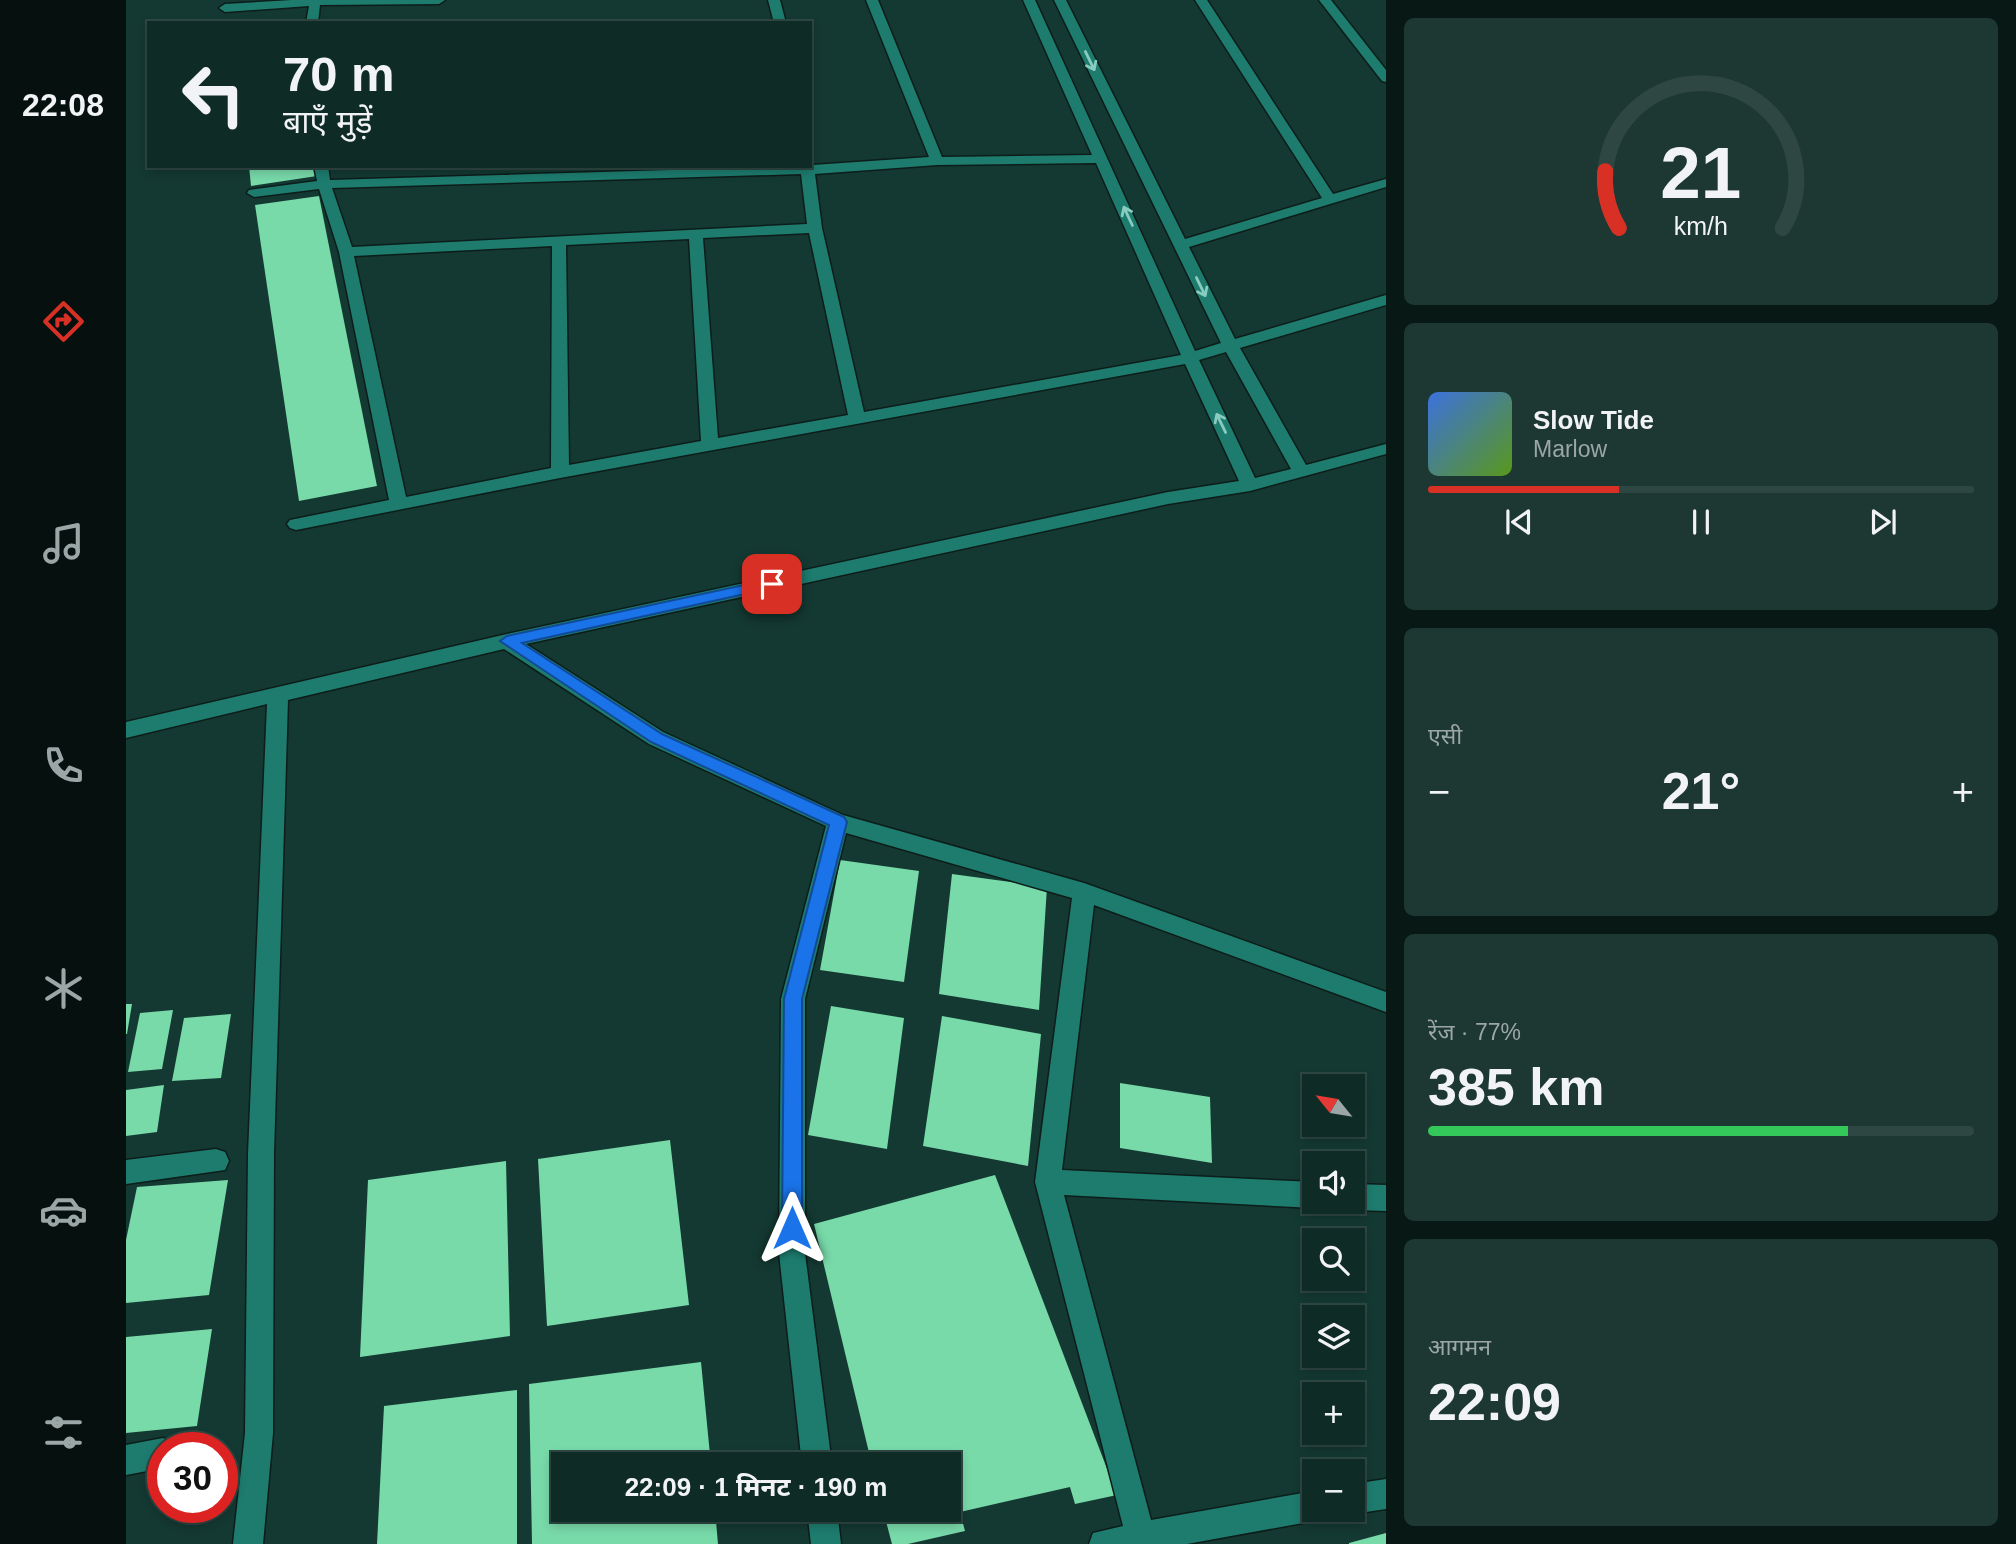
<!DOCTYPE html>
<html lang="hi">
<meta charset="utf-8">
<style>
body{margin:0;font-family:Helvetica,"Noto Sans Devanagari",sans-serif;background:#1d3732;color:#f1f3f6;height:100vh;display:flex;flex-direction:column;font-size:26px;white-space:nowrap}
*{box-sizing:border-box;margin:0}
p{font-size:23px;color:#9ba7a7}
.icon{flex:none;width:38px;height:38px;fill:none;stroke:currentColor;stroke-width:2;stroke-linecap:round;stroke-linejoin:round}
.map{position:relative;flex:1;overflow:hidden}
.details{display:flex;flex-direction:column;gap:18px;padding:18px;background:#081815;width:630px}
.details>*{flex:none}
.guide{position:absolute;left:21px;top:21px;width:665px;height:147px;border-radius:0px;box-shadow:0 4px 10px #0003,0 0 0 2px #2f4743;background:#0f2b26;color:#f1f3f6;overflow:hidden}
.needle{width:46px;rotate:300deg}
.fabs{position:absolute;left:1176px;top:1074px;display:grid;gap:14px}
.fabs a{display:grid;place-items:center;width:63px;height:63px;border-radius:0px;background:#0f2b26;box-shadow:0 4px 10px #0003,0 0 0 2px #2f4743;font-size:35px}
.speed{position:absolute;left:21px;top:1432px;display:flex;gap:14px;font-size:35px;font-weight:700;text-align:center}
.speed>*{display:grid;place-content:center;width:91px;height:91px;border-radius:50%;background:#0f2b26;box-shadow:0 4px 10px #0003,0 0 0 2px #2f4743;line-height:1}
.speed .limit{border:10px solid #d22;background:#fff;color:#111}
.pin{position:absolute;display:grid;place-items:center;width:60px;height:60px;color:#fff;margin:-30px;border-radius:14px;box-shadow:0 4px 10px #0006}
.me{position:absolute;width:77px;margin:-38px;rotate:0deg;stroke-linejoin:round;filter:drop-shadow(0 0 5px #0008)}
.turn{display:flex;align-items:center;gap:24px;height:147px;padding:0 21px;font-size:32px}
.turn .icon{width:91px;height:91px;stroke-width:2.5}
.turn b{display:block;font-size:49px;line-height:60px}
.big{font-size:52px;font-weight:700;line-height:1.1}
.details .card{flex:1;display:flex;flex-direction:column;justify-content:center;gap:10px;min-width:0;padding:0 24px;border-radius:10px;background:#1d3732}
.details .dial{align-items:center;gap:0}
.dial svg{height:182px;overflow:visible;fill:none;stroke:#2f4743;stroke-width:7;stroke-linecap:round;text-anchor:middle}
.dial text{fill:#f1f3f6;stroke:none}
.song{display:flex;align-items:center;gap:21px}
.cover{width:84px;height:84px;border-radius:10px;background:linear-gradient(135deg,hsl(220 70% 55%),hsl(90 70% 35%))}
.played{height:7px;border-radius:4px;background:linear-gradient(90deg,#d93025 35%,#2f4743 35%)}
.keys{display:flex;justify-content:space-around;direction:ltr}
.heat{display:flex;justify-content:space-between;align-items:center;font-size:38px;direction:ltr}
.charge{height:10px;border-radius:5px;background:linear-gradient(90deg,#34c759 77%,#2f4743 0)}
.trip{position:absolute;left:425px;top:1452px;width:410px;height:70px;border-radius:0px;background:#0f2b26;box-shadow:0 4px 10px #0003,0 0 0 2px #2f4743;font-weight:700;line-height:70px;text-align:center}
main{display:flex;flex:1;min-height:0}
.tab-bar{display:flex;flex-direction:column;width:126px;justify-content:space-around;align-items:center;background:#06110f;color:#9ba7a7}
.tab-bar .icon{width:49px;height:49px}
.tab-bar .selected{color:#d93025}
.tab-bar b{font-size:32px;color:#f1f3f6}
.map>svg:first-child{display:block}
.building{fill:#78d9a9}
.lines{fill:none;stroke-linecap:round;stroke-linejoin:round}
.minor-casing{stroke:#0d1d1a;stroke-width:3}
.minor{fill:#1d7c6e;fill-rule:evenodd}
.oneway{stroke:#88cbbf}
.route{fill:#1a73e8;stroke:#114b97;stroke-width:2}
</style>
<main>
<nav class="tab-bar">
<b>22:08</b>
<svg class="icon selected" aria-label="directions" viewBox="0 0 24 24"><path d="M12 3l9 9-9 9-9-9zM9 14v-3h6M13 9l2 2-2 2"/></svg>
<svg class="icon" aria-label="music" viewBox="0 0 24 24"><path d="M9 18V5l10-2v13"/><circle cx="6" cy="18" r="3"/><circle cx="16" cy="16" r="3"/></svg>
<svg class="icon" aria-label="phone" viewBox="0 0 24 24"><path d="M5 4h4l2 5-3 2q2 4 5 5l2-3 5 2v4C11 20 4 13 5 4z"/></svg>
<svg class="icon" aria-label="climate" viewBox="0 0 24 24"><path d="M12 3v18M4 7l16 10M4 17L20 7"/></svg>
<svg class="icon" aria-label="car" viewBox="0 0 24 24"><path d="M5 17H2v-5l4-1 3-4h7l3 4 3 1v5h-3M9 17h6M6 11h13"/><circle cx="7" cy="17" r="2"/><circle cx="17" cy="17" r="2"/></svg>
<svg class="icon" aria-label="filters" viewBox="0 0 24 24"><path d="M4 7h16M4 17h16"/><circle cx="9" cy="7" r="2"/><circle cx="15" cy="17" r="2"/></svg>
</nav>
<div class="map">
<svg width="1260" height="1544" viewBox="0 0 1260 1544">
<rect width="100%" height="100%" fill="#143932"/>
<path class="building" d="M123 166H189L191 176 125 186Z
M193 196 251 486 173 501 129 205Z
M714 860 793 871 778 982 694 970Z
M826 874 921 887 913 1010 813 994Z
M0 1004H6L1 1034H0Z
M705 1006 778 1018 761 1149 682 1135Z
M47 1010 36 1069 2 1072 14 1013Z
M105 1014 95 1078 46 1081 58 1018Z
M816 1016 915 1034 902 1166 797 1146Z
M994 1083 1084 1097 1086 1163 994 1148Z
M38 1085 31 1132 0 1136V1090Z
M544 1140 563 1305 421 1326 412 1159Z
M380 1161 384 1336 234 1357 242 1180Z
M869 1175 991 1495 949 1504 944 1487 834 1512 839 1531 782 1544H766L757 1510H822V1465H746L688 1224Z
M102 1180 83 1295 0 1303V1240L11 1187Z
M86 1329 71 1426 0 1433V1337Z
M575 1362 585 1465H438V1510H589L592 1544H406L403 1384Z
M391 1390V1544H251L258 1406Z
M1260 1533V1544H1223V1543Z"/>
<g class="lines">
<g class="minor-casing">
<path id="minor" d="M166 0H319L313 4 194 5 192 23H180L183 6 99 12 93 8 99 4Z
M642 0H654L660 23H648Z
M740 0H752L816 157 966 155 897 0H909L1069 351 1095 343 928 0H940L1059 239 1196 198 1069 0H1081L1207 194 1260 179V187L1063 247 1109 339 1260 295V305L1114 348 1180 465 1260 444V454L1124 491 1042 504 400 644 537 732 717 815 958 883 1260 992V1012L968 905 936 1170 1188 1182V1202H1198L1188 1208 938 1195 1025 1520 1188 1491V1510H1201L1199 1517 1188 1521 1061 1544H963L967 1533 997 1526 909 1182 946 898 720 833 679 999V1253L706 1465H676L653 1253 655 999 700 826 523 744 378 649 162 700 148 1154 147 1433 137 1544H107L119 1433 122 1154 141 704 0 738V722L381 634 1042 492 1113 481 1059 364 434 478 170 530 164 528 161 524 164 520 263 500 213 252 193 189 128 197 121 193 123 190 191 181 188 166H202L204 180 684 166V163L687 165 803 157ZM970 163 1055 355 738 412 696 228 689 174 811 165ZM675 174 681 224 226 247 206 188ZM683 233 722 415 592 438 577 238ZM563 239 575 441 443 465 440 245ZM426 246 425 468 280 497 228 256ZM1100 352 1165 469 1129 478 1073 360Z
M1193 0H1205L1260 70V82L1256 81Z
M90 1149 99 1152 103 1161 99 1170 0 1184V1160Z
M1227 1184 1260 1185V1211L1227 1210 1218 1206 1216 1202H1227Z
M37 1438 47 1443 49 1447H37V1468L0 1475V1445Z
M1260 1479V1509L1227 1514 1218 1510H1227V1484Z
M681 1510H711L715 1544H685Z"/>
</g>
<use href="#minor" class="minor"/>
</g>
<defs><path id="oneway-shaft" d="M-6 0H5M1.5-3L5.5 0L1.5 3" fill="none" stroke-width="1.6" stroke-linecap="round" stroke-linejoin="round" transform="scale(1.75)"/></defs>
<g class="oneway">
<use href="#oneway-shaft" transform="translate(964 61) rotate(64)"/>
<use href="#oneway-shaft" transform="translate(1002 216) rotate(-115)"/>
<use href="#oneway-shaft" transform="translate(1075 287) rotate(64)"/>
<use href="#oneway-shaft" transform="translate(1095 423) rotate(-116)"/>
</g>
<path class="route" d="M646 579 653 584 651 587 396 643 536 734 718 817 721 822 676 999V1228L673 1235 666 1237 659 1235 656 1228 658 999 703 825 525 742 374 641 381 636Z"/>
</svg>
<div class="fabs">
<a><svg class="needle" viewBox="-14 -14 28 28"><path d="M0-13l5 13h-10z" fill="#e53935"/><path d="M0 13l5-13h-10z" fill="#9ba7a7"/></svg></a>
<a><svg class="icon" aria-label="sound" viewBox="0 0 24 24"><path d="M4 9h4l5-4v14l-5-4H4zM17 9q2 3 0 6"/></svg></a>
<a><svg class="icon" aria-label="search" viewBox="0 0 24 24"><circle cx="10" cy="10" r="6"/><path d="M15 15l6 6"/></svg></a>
<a><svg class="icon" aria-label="layers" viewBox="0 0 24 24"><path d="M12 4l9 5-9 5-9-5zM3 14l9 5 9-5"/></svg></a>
<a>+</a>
<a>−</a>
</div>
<div class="speed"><div class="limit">30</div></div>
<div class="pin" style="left:646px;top:584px;background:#d93025"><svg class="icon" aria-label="arrive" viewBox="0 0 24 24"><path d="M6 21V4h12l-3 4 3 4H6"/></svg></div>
<svg class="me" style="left:666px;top:1228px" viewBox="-20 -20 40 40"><path d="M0-17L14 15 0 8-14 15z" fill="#1a73e8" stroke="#fff" stroke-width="4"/></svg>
<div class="trip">22:09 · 1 मिनट · 190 m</div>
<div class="guide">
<div class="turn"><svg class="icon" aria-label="left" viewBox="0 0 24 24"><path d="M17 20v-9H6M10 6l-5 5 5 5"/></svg><div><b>70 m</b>बाएँ मुड़ें</div></div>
</div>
</div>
<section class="details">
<div class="card dial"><svg viewBox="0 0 100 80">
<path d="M14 69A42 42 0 1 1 86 69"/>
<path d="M14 69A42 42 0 0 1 8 44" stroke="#d93025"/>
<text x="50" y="56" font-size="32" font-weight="700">21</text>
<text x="50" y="72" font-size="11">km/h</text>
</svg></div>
<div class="card">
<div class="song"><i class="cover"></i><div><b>Slow Tide</b><p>Marlow</p></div></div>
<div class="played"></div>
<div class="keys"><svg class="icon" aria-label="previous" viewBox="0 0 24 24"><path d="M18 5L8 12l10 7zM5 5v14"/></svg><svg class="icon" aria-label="pause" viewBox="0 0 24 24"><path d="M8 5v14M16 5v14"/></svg><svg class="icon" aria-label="next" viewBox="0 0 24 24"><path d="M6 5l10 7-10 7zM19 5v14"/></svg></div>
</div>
<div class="card"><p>एसी</p>
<div class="heat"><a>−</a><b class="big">21°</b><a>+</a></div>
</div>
<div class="card"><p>रेंज · 77%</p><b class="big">385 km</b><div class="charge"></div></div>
<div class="card"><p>आगमन</p><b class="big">22:09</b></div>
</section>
</main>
